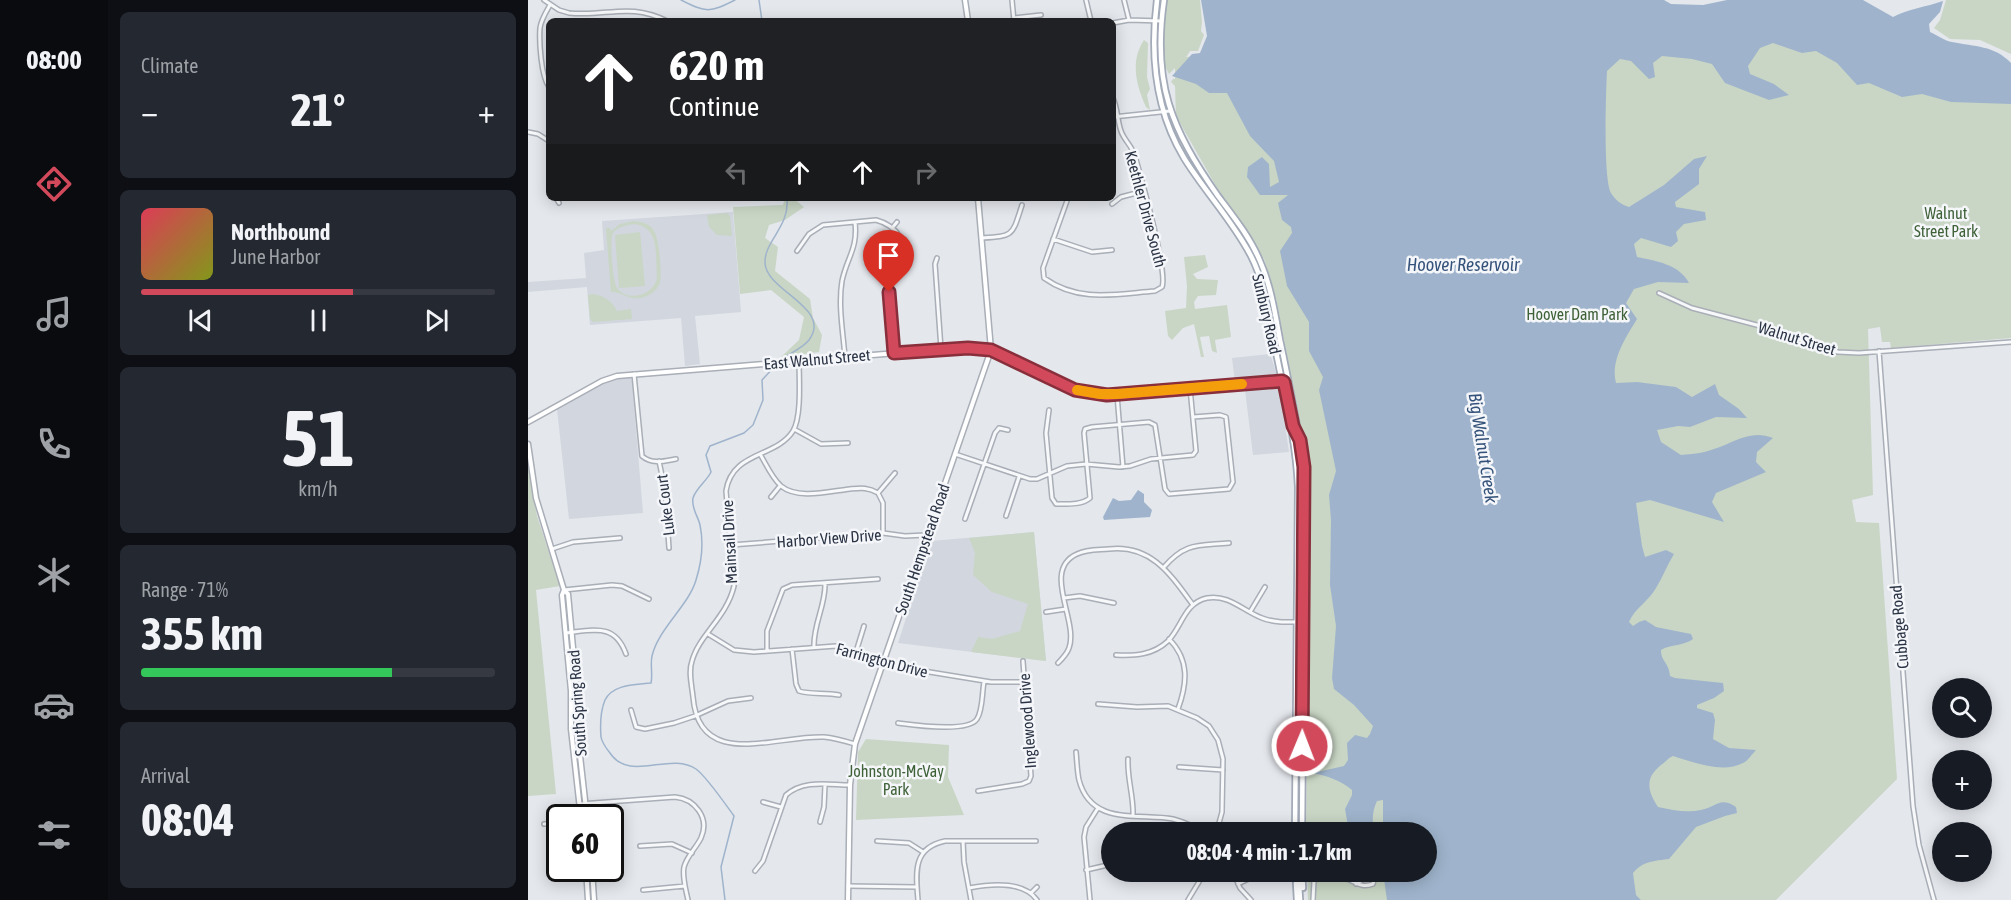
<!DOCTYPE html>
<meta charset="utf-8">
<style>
body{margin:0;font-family:"Asap Condensed",sans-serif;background:#242831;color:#f1f3f6;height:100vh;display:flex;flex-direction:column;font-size:22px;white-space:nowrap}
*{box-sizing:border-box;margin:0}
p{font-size:20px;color:#9ea1a6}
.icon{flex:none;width:33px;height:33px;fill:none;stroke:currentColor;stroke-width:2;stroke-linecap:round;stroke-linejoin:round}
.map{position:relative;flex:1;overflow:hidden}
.sheet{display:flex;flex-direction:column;gap:12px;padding:12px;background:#0d0f14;width:420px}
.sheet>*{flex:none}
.banner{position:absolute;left:18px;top:18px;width:570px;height:183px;border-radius:9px;box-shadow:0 3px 15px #0003;background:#202124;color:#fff;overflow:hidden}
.controls{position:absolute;left:1404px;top:678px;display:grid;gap:12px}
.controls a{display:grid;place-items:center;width:60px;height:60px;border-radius:50%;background:#171b24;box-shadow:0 3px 15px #0003;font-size:30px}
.speed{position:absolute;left:18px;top:804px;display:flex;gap:12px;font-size:30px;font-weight:700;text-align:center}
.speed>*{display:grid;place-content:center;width:78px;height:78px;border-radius:50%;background:#171b24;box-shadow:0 3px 15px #0003;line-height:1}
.speed .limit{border:3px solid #111;border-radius:9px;background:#fff;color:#111}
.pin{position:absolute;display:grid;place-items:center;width:51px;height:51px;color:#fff;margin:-62px -26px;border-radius:50% 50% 50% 0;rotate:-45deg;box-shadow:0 0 6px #0007}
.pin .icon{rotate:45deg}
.me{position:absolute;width:66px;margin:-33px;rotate:1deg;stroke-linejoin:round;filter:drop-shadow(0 0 4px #0008)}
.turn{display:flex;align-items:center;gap:21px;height:126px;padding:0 24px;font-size:27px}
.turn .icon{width:78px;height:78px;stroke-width:2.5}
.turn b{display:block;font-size:42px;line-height:51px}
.lanes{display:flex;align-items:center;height:57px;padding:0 24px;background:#0003;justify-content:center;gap:30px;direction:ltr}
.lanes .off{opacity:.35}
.big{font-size:45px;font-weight:700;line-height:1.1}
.sheet .card{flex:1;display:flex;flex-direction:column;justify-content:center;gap:9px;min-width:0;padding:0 21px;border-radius:9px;background:#242831}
.sheet .dial{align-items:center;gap:0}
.dial b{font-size:78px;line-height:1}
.song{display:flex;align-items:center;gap:18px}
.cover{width:72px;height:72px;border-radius:9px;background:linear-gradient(135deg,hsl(350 70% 55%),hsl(70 70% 35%))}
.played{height:6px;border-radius:3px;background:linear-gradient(90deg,#d1495b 60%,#363941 60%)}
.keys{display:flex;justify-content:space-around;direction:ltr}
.heat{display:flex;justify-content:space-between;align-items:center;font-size:33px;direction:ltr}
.charge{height:9px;border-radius:4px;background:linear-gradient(90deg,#34c759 71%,#363941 0)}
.trip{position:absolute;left:573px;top:822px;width:336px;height:60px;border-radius:30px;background:#171b24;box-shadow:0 3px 15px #0003;font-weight:700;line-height:60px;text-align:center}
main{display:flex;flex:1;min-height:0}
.tabs{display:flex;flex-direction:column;width:108px;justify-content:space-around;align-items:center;background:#090b0e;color:#9ea1a6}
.tabs .icon{width:42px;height:42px}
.tabs .active{color:#d1495b}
.tabs b{font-size:27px;color:#f1f3f6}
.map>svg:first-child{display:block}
.built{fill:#d2d6de}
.green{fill:#c9d6c5;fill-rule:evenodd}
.water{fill:#9fb4cc}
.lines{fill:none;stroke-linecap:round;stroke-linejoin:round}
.stream{stroke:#9fb4cc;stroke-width:1.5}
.street-casing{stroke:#a9aeb7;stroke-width:6}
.secondary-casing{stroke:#a9aeb7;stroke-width:7}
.primary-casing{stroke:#a3abb8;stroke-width:8}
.street{stroke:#f7f8fa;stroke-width:3}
.secondary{stroke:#fff;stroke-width:4}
.primary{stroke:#fff;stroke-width:4.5}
.route-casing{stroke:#882f3b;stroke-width:15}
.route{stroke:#d1495b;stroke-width:10}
.slow{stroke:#f59e0b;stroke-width:10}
.labels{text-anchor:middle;stroke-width:5;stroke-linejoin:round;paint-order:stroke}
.street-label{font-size:16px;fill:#2b3445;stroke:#f4f6f9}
.park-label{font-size:16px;fill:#3f6138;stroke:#f4f6f9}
.water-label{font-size:18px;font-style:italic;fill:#34527a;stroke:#f4f6f9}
</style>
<main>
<nav class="tabs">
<b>08:00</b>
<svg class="icon active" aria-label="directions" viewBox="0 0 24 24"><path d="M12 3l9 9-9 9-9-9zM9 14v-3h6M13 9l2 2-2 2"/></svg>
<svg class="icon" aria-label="music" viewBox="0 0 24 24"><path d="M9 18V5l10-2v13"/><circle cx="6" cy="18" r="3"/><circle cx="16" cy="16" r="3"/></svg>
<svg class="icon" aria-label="phone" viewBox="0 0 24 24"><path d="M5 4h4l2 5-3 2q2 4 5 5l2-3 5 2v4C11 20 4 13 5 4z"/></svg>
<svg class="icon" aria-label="climate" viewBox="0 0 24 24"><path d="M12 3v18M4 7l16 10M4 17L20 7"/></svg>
<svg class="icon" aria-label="car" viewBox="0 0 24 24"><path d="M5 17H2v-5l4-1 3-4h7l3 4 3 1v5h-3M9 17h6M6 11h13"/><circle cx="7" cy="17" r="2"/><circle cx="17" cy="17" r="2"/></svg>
<svg class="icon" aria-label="filters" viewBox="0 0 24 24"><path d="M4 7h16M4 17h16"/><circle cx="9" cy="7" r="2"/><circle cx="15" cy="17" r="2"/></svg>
</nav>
<section class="sheet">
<div class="card"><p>Climate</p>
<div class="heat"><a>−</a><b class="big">21°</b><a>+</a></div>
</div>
<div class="card">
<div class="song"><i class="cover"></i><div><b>Northbound</b><p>June Harbor</p></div></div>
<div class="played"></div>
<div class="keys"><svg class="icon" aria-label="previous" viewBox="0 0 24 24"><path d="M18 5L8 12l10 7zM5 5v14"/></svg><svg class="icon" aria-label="pause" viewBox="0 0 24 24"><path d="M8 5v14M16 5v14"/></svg><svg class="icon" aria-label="next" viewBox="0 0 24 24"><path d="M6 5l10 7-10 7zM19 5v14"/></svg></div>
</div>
<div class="card dial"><b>51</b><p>km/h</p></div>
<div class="card"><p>Range · 71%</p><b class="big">355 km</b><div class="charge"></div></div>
<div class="card"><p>Arrival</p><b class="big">08:04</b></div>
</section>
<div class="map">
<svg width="1483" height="900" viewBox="0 0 1483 900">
<rect width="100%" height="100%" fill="#e4e7ec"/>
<path class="built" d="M205 212 213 312 167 316 172 364 157 366 153 318 62 325 59 287 0 292V282L58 278 56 253 76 250 74 221Z
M742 354 750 378 707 382 704 358Z
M102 377 104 381 115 513 41 519 29 409 74 384 84 379Z
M751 385 761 452 725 455 717 390Z
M506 532 518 661 370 643 403 541Z"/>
<path class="green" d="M639 0H672L674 22 673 31 676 35 670 51H662L658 57 1121 14 1483 70V338L1363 348 1362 342H1354L1352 327 1340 329 1345 495 1324 500 1328 522 1351 523 1369 779 1248 900H780L779 872H898V832H778L782 475 748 298 736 259 693 195 648 116 647 86 643 82 645 79H647V68L641 74 634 60 635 28Z
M1418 0H1483V54L1452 40 1422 39 1406 28 1412 20Z
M616 40 620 43 619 77 622 89 619 95 622 110 618 107C608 85 602 61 616 40Z
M257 198H265L276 207 257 220 241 225 237 238 250 247 247 271 282 299 285 318 294 335 291 352 253 357 271 340 276 317 243 290 212 294 205 207 255 205Z
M199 213 202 216 204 236 189 235 181 227 179 215Z
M106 221C113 222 122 223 126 231 131 238 134 274 132 282 130 289 125 293 119 296 101 303 95 291 83 292L78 228H82L83 231 92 224ZM106 224C133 227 127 256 129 277 127 295 100 303 89 288 85 283 81 240 85 233 89 227 98 225 106 224Z
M112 232 117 286 91 288 87 235Z
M677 255 680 267 665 274 669 279 690 280 688 295 670 296 666 302 667 309 699 305 703 337 687 340 689 353 684 351 681 336 672 337 676 357H673L666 324 655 328 644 340 640 336 637 311 658 308 659 286 656 257Z
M65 294C76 296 84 301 89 311L103 309 104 319 65 322 62 319 60 295Z
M0 463 9 516 32 586 8 590 28 794 0 796Z
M506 532 518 661 443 652 450 637 464 639 492 631 500 604 464 592 445 575 447 553 441 538Z
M338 739 421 745 420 777 436 815 328 820 330 752Z"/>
<path class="water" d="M673 0H1136L1143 4 1175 5 1199 0H1335L1365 17C1380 9 1398 7 1415 1L1412 12 1401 24 1402 32C1409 35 1417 41 1424 42 1447 47 1466 45 1483 63V104L1423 102 1394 94 1374 97 1341 83 1329 85 1309 63 1288 51 1274 53 1245 43 1232 48 1220 66 1222 74 1246 84 1261 95 1241 100 1197 83 1184 64 1164 59 1134 56 1125 63 1127 77 1121 79 1103 61 1092 59 1079 71C1078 92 1075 179 1083 193 1087 200 1094 205 1101 207L1136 185 1166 159 1179 156 1171 169V184L1147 202 1148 207 1177 212 1178 220 1156 224 1148 232 1150 241 1143 247 1113 238 1106 244 1109 257C1128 261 1151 264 1161 283L1130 282 1106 289 1098 303 1109 319C1098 337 1082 361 1088 383L1109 382 1148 387 1164 397 1187 384 1191 395 1211 409 1219 418 1188 417 1162 427 1150 426 1129 430 1133 442 1153 455C1164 454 1176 453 1186 449 1207 442 1223 429 1245 438L1229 452 1228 462 1238 472 1188 493 1184 502 1196 522 1122 500 1108 503 1114 546 1117 557 1138 550 1146 554C1139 565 1135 577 1128 588 1121 601 1107 608 1101 622L1105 626 1111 622 1117 620 1128 627 1163 634 1165 639C1156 646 1143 644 1133 650 1133 662 1141 662 1142 676L1147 678 1195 683 1196 691 1186 698 1169 705V708L1185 713 1187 720 1185 739 1201 748 1228 750C1224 754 1220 761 1215 763 1194 774 1165 762 1145 756 1140 758 1138 762 1133 765 1117 778 1119 790 1130 807 1144 810 1159 813 1173 810 1188 807 1192 796 1208 807L1209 813 1197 816 1168 827 1141 859C1126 861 1115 861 1105 873L1108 895 1113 900H859L855 872H898V832H855V800L849 801C844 812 844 820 846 832H821L817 809 824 795V790C812 780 799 776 785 773L816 766 820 760 819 743 827 735 839 738 842 734 845 726 826 705 806 689 804 678 808 626 802 585 803 520 801 495 808 471 791 390 795 377 781 351V322L759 286 752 251 764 233 763 227 754 220 750 203 760 195H732L719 177 720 167 734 157 741 164 742 187 751 182 746 161 722 136 699 93H681L668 84 644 76 664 54 672 53 679 36Z
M610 490 616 494V502L624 510 622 517 576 520 575 517 585 498 591 501 603 500Z"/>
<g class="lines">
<path class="stream" d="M153 0C179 13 181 13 207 0
M231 0 234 21
M251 362C260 353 273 350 281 340 305 308 238 291 237 263 236 241 262 227 259 198
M197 900 193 867 206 816C198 805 178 776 168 769 142 751 102 783 82 753 78 748 74 743 73 737 72 724 72 712 77 700 85 684 107 685 123 683 125 674 122 665 124 656 130 629 161 605 168 580 174 561 176 544 172 525 170 516 163 508 165 498 168 488 178 482 183 472L178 455 182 446 216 433 225 425 235 400 234 380 248 365"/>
<g class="street-casing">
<path id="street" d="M16 0 31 10 41 13C79 17 101 2 139 21
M484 0 486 21
M558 0 563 21
M596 0 601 20
M486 18 513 15
M585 23 601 20 633 21
M21 87C13 76 11 42 12 28 13 20 18 12 22 5
M585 117 642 111
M0 132 10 134 21 141
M28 198 31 203
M540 198 515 268 516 278C551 303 588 294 627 291L634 287C640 273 613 177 607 156 604 146 596 140 593 131 589 120 590 109 585 98
M584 204 593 197 616 191
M365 227 369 222
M454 238C486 236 484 236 494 205
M525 239 564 252 584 250
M269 251 281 234 295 225 348 220C367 225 384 244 373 264 369 272 363 276 361 285L366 353
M409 258 407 264 413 349
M1131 293 1164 308 1240 328 1292 347 1310 352 1331 353 1483 342
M1351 351 1385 806 1391 845 1406 900
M317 357C315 332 310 305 314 281 319 257 330 249 327 222
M271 360C271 378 274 416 265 431 248 458 204 451 198 491L206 586C199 617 171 635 164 661 160 672 164 686 165 697 171 771 248 735 296 737 307 738 317 741 327 744
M106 374 114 456C124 465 137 461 148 459
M589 395 595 467
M521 410 518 433 524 498 528 504C539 504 554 505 562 498L556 433 557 429 564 427 621 422 627 425 637 489 641 494 701 489 705 482 698 417 692 415 665 417
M266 429 293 444 320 443
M232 454C238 464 244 478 253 486 270 500 302 491 322 489 333 488 340 487 350 493L355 503V533
M427 454 502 479H509L539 466 558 464 591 467 602 466 623 459 665 455 668 451 662 388
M131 461 137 490 141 548
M350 493 367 473
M243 497 252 486
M478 516 491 477
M437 519 467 433 471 428 480 430
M203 545 355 533 377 536 398 535
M24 549 45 542 92 538
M636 567C658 542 670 546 701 543
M36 590 84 585 94 586 121 599
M536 598 552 596 586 603
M518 612 538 609
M722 612 737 587
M38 633C66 630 87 623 98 654
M180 634 206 650 226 652 308 646 377 668 463 682H496
M641 639C662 660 659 684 650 709
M286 647C285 624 298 605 297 583
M264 649 268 684 271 691C283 695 298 692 311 695
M239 651V631L255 589 264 585 350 579
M328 652 336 626
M588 655C607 656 625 655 640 641 654 627 656 603 679 598 701 594 715 611 734 618 747 623 761 622 775 622
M530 663C534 659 539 654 541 648 551 621 513 570 549 554 559 549 571 550 581 549 623 544 643 575 665 605
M570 704 609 707 640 706 669 718 681 726 690 740 695 759 694 812 691 823 683 832
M103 710 108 727 117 729 146 723 167 716 200 701 223 698
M370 723C386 725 440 733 449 719 455 710 454 692 456 682
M548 752C549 761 549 771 551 780 563 826 610 813 645 819 656 822 665 826 674 832
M600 759C599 779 606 797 605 816
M651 767 695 770
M450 791 494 784 501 781 503 776 495 661
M235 802 253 807
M52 804 147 797C167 799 182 818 173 838 168 848 159 856 156 867 154 877 158 890 160 900
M292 822 296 807 297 785
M16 824 32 823
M349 841 381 843 395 852
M435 841 436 862 443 900
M112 846 144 844 164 853
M558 870 584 864
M227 871 235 861 258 795C276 779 301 785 322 785
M705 872 712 888 723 900
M710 884 735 872
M320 886 389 887
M441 888C462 884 495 880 509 900
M115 890 157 886
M503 893 509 887
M390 900C388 873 384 848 417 841H508
M562 900 556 837 558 827 570 808
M660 900 677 872
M785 900 786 881 790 878C798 878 808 876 816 878 828 881 832 889 845 884L847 877 842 875 828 884"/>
</g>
<g class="secondary-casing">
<path id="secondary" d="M437 0 440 21
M0 422 74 381 89 376 418 349 463 350 547 390 569 394 589 395 760 380
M0 444 8 498 36 590 40 594 49 691V729L59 818
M36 590 34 595 43 691V729L53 818
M58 868 60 900
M64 868 66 900
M320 900 322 785 327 744 463 350 450 198"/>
</g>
<g class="primary-casing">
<path id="primary" d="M629 0C622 55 627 110 656 158 677 192 705 221 723 256 738 285 741 320 748 352 757 397 768 441 770 487L767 832
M636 0C624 83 643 129 690 196 705 216 722 237 732 261 743 286 747 313 752 340 760 377 767 415 774 452L777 476 774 832
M768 872 771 883 772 900
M774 872 775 888
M768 883 769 900"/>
</g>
<use href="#street" class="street"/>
<use href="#secondary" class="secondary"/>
<use href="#primary" class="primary"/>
</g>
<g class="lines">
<g class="route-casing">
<path id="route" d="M361 292 366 353 440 348 463 350 547 390 579 395 754 381 756 382 765 426 772 440 776 467 774 746"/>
</g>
<use href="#route" class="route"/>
<path class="slow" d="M549 390 572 394H589L714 384"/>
</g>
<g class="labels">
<g class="street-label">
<text transform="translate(618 209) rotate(75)" y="6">Keethler Drive South</text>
<text transform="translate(739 314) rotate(77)" y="6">Sunbury Road</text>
<text transform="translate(1269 338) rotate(17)" y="6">Walnut Street</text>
<text transform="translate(289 359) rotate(-5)" y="6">East Walnut Street</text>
<text transform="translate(137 505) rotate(-97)" y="6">Luke Court</text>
<text transform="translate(301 538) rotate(-4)" y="6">Harbor View Drive</text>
<text transform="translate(201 542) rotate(-93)" y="6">Mainsail Drive</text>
<text transform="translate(394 549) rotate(-71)" y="6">South Hempstead Road</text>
<text transform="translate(1371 627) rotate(-95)" y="6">Cubbage Road</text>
<text transform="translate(354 660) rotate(15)" y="6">Farrington Drive</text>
<text transform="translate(49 703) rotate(-94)" y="6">South Spring Road</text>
<text transform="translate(499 721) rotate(-94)" y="6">Inglewood Drive</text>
</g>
<g class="park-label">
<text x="1418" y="219">Walnut<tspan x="1418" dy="18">Street Park</tspan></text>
<text x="1049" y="320">Hoover Dam Park</text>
<text x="368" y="777">Johnston-McVay<tspan x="368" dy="18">Park</tspan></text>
</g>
<g class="water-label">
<text x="935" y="271">Hoover Reservoir</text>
<text transform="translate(955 448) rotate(81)" y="6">Big Walnut Creek</text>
</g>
</g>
</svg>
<div class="controls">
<a><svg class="icon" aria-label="search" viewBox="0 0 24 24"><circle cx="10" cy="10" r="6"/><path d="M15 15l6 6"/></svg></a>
<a>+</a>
<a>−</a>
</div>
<div class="speed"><div class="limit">60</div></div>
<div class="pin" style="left:361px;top:292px;background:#d93025"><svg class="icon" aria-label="arrive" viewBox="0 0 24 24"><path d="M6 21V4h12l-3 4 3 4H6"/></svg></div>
<svg class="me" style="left:774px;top:746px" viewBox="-20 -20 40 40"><circle r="17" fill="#d1495b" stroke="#fff" stroke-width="3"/><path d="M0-11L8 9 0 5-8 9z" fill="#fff"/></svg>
<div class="trip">08:04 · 4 min · 1.7 km</div>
<div class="banner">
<div class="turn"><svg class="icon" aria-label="ahead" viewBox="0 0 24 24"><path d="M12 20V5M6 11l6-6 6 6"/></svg><div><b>620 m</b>Continue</div></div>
<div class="lanes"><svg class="icon off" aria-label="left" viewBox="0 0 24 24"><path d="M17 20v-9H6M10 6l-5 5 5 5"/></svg><svg class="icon" aria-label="ahead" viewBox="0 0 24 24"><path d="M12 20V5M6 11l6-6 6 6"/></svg><svg class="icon" aria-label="ahead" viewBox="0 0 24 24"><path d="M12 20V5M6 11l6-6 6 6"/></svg><svg class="icon off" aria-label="right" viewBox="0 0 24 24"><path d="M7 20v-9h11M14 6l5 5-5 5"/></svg></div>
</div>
</div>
</main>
